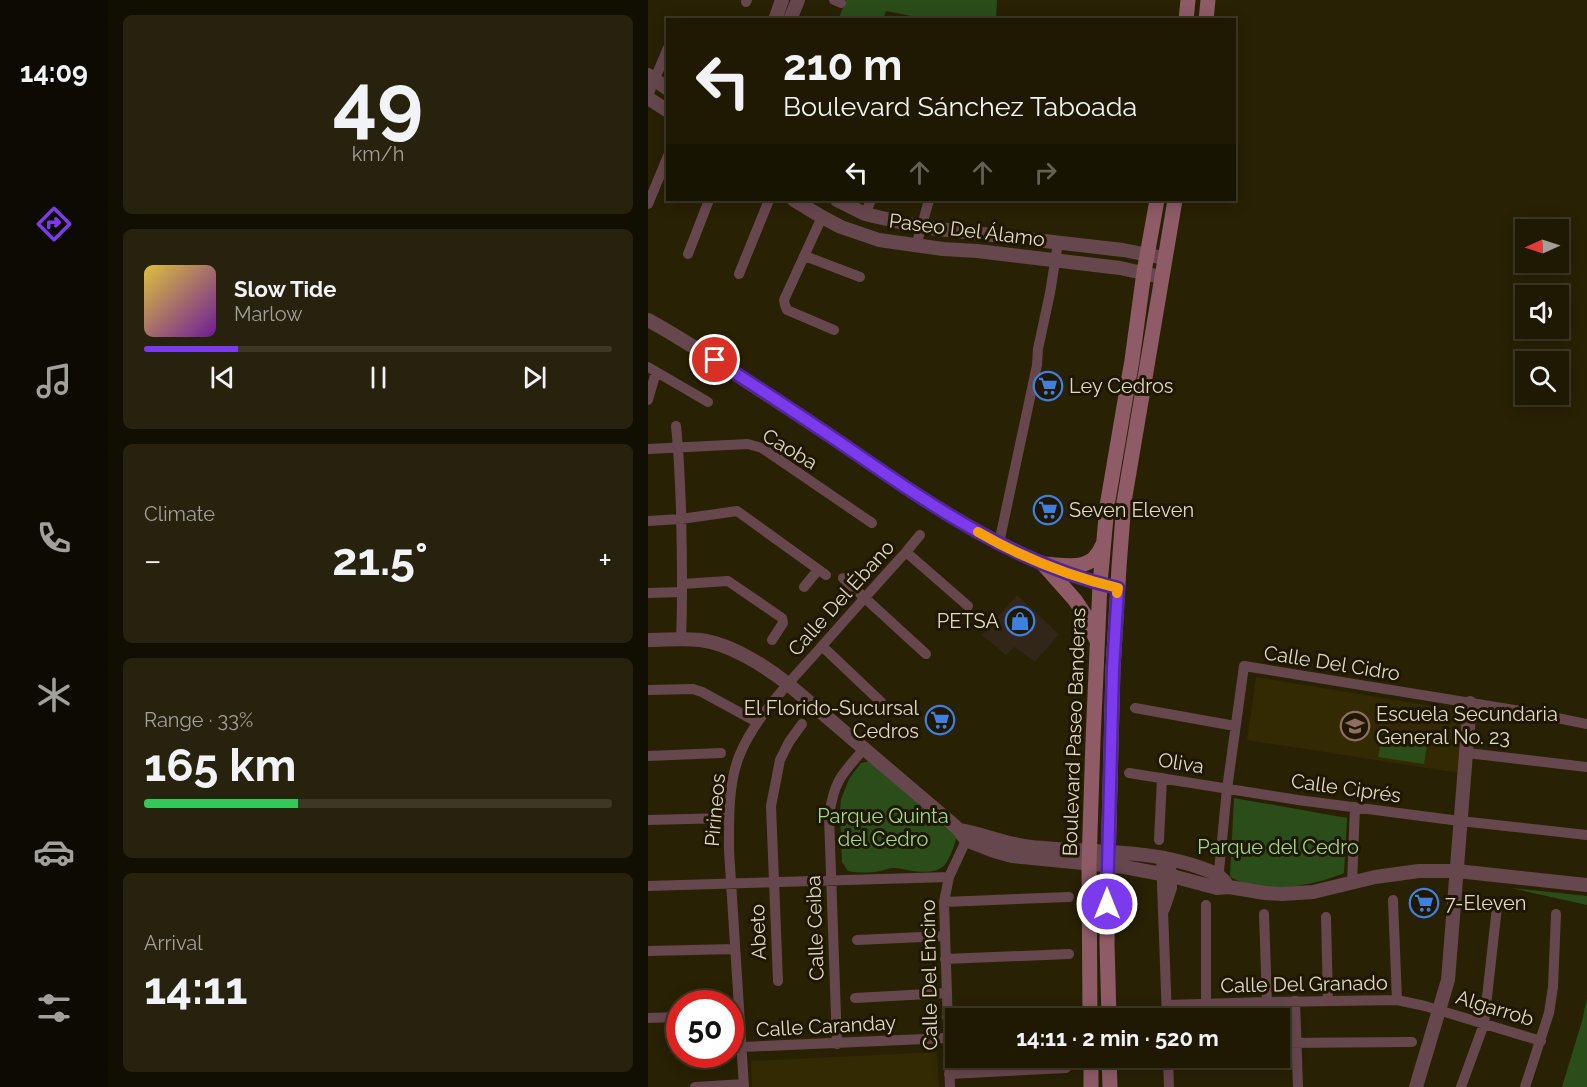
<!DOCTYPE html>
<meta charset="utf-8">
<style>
body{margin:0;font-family:Raleway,sans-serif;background:#27220d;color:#f1f3f6;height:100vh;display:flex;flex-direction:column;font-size:22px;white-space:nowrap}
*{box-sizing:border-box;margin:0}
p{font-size:20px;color:#a1a09a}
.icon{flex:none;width:33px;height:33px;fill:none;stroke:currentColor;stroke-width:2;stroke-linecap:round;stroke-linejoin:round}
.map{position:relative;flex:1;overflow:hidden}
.drawer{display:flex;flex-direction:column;gap:15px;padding:15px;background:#110e02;width:540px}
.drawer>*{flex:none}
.hud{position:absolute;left:18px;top:18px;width:570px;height:183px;border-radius:0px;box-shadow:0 3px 15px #0003,0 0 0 2px #3c3825;background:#1f1903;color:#f1f3f6;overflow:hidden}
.needle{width:39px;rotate:267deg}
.controls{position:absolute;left:867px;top:219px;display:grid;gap:12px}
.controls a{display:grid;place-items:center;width:54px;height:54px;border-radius:0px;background:#1f1903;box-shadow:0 3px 15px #0003,0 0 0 2px #3c3825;font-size:30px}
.speed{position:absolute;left:18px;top:990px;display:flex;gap:12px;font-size:30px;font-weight:700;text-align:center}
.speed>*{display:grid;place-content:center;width:78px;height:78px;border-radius:50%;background:#1f1903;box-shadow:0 3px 15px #0003,0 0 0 2px #3c3825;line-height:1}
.speed .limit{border:9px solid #d22;background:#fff;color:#111}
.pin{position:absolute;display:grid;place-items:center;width:51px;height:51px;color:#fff;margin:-26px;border:3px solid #fff;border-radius:50%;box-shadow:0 2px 6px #0007}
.me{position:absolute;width:66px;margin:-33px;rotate:0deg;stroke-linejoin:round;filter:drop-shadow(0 0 4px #0008)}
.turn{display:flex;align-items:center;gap:21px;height:126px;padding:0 18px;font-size:27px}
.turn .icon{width:78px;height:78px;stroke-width:2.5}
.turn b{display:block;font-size:42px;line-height:51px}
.lanes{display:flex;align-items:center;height:57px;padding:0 18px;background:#0003;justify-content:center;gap:30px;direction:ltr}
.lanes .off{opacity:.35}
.big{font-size:45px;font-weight:700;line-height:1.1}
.drawer .card{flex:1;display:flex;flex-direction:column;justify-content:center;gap:9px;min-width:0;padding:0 21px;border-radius:9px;background:#27220d}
.drawer .dial{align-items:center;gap:0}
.dial b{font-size:78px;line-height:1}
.song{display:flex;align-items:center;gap:18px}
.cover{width:72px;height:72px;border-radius:9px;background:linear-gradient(135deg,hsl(50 70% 55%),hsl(280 70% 35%))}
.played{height:6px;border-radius:3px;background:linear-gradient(90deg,#7c3aed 20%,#3c3825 20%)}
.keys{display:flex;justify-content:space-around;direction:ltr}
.heat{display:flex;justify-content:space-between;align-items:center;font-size:33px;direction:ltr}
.charge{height:9px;border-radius:4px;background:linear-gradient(90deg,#34c759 33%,#3c3825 0)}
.trip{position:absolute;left:297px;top:1008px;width:345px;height:60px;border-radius:0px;background:#1f1903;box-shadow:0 3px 15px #0003,0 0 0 2px #3c3825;font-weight:700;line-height:60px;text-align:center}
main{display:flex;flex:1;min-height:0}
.tab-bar{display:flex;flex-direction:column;width:108px;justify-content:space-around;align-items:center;background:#0c0a01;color:#a1a09a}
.tab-bar .icon{width:42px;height:42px}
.tab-bar .selected{color:#7c3aed}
.tab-bar b{font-size:27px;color:#f1f3f6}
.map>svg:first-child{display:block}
.commercial{fill:#312618}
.built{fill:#332902}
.green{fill:#2a4d1a}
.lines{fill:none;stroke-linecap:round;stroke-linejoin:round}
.minor{stroke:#67474e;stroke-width:10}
.tertiary{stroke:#67474e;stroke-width:14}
.secondary{stroke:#8e5b67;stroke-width:15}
.route-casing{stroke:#51269a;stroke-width:15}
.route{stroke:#7c3aed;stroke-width:10}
.slow{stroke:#f59e0b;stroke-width:10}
.labels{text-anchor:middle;stroke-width:6;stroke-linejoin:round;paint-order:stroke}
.street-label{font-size:20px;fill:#ded9c9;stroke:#1f1700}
.poi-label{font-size:20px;fill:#ded9c9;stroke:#1f1700;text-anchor:start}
.park-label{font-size:20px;fill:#9fdb85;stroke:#1f1700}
</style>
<main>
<nav class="tab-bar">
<b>14:09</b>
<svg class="icon selected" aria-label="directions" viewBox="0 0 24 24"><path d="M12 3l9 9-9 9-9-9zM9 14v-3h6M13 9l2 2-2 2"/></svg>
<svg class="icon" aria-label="music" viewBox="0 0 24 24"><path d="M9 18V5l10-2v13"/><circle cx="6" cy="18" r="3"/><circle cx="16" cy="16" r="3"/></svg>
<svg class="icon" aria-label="phone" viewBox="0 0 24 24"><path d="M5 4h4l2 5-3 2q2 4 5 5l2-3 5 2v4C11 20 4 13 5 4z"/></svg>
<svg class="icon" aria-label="climate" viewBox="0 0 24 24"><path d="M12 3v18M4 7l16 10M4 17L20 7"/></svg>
<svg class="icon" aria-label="car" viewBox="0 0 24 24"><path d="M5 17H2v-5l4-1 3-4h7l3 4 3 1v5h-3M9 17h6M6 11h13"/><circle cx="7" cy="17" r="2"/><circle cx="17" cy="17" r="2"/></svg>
<svg class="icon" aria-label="filters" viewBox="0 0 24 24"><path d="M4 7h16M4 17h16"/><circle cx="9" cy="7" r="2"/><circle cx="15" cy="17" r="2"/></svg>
</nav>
<section class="drawer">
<div class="card dial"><b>49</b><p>km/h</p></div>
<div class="card">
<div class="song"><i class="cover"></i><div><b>Slow Tide</b><p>Marlow</p></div></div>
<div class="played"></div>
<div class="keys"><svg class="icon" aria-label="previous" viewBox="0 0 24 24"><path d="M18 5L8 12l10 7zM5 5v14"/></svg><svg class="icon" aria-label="pause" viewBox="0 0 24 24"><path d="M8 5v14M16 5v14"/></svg><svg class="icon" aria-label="next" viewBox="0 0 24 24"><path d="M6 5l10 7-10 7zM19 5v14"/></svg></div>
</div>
<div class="card"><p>Climate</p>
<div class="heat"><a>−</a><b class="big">21.5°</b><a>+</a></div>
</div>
<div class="card"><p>Range · 33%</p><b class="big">165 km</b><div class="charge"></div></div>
<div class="card"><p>Arrival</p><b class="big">14:11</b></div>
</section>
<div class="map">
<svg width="939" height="1087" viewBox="0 0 939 1087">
<rect width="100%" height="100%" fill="#292104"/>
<path class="commercial" d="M369 595 411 634 387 662 366 647 358 655 334 635Z"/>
<path class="built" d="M608 677 814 711 811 773 599 740Z
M289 1052 291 1087H104L103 1061Z"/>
<path class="green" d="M198 0H349L348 19H278L238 11 235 19 190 20Z
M735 731 780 739 776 764 730 757Z
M222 761 287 819 309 837C299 865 298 875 264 871 258 870 252 868 246 868 241 868 237 870 232 871 222 873 210 873 200 871L194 862 192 811 193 799 201 779 213 763Z
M586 798 699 818 696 873C674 883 628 892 604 886 596 884 589 880 582 877Z
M863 888 939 896V905Z
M939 998V1087H914L934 1021Z"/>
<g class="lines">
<path class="minor" d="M186 0 193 3
M98 2 99 0
M0 95 20 48
M0 204 20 156
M217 214 223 200
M174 217 136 300 137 305 139 310 186 330
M268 246 281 200
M40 254 61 200
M157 256 212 277
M91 274 121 200
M0 367 60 402
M0 400 8 372
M28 426C31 454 32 482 33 509 34 553 35 596 33 639
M0 449 100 444 114 448 224 523
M0 521 33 519 89 511 178 575
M351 543 389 365 390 349 402 293 410 243
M258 552 320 606
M195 578 278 654
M34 584 80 581 134 618 135 623 124 640
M156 587 170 570
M0 593 34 592
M174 646 233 702
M0 690 45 689 54 692 109 722
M487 708 587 726
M819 753 939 767
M0 756 73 753
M481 773 650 800 812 821 939 835
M0 820 81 818
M511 840 514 778
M513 857 519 1018
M570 881 579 789 596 666 885 713 939 724
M704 883 707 807
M0 886 301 877
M745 900 749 1000
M296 902 421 897
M558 905V1003
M517 909 524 888 523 860
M616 914 619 1002
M678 917 680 1001
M209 940 296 936
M0 951 87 949
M297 959 421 954
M130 981 123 806 132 760 141 742 154 724
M207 998 298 993
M647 1001 650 1087
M519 1005 619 1002 749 1000 777 1006 893 1041
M299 1017 420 1011
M0 1018 32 1017
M632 1043 764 1042
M189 1044 181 816C186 781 193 775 216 749
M94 1047 299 1038
M520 1058 521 1087
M301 1074 418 1068
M47 1087 96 1084
M96 1087 81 850C81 820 80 788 90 759 104 721 139 685 166 655 196 621 227 586 258 552L272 535
M302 1087 296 902 301 877 321 834
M813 1087 836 1024 849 907
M877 1087 901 1013 905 987 908 914"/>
<path class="tertiary" d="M127 20 134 0
M142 20 150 0
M0 75 20 89
M0 98 20 111
M146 200 174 217 193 227 231 240 295 249 329 251 472 268 513 277
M189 200 217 214 273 227 475 250 516 258
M0 320C35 339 68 361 101 383 134 404 167 426 200 448 284 506 369 564 470 588
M0 640C17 640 35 638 52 640 81 643 117 666 140 684L301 821 311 830 318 840 346 851 364 856 476 867 524 876 569 888 581 887 617 893 634 894 665 892 727 877 771 871H809L939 885
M311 830C335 834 358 844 383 847 440 853 501 848 556 869 561 871 568 873 572 877 576 880 578 884 581 887
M768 1087 800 980 822 703"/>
<path class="secondary" d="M538 20 540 0
M558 20 560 0
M395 564 427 600 437 615 448 639
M395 564C419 565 443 573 454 546
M442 1018 441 864 445 740 452 584 459 506 484 360 496 272 509 200
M461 1018 459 943 460 866 465 669 471 567 476 502 527 200
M443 1058V1087
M461 1058 462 1087"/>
</g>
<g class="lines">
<g class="route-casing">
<path id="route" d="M67 360C112 389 156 418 200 448 284 506 369 565 470 588L465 669 459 904"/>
</g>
<use href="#route" class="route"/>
<path class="slow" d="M330 532C373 557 420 576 470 588L469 593"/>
</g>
<defs>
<g id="supermarket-ring" transform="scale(1.5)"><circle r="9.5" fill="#1f1700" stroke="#3f7fe0" stroke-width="1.5"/><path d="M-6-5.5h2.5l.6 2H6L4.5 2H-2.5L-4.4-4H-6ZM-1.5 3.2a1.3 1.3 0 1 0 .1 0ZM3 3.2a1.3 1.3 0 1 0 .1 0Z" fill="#3f7fe0"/></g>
<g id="shop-ring" transform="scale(1.5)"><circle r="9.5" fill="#1f1700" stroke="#3f7fe0" stroke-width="1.5"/><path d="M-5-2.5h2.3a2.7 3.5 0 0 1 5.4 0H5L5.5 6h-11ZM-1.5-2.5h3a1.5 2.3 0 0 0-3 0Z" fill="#3f7fe0"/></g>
<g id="school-ring" transform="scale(1.5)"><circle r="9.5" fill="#1f1700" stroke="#8d6e63" stroke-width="1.5"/><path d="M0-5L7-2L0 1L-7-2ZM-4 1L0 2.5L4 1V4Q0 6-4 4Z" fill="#8d6e63"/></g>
</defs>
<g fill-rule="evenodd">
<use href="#supermarket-ring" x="400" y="386"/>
<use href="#supermarket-ring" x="400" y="510"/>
<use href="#shop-ring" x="372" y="621"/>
<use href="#supermarket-ring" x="292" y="720"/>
<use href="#school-ring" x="707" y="726"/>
<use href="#supermarket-ring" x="776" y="903"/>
</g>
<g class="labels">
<g class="street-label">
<text transform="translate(319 230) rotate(7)" y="7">Paseo Del Álamo</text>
<text transform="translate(142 449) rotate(31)" y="7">Caoba</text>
<text transform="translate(193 598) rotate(-48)" y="7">Calle Del Ébano</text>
<text transform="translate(684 663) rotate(9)" y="7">Calle Del Cidro</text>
<text transform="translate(426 732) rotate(-88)" y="7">Boulevard Paseo Banderas</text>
<text transform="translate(533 763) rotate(9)" y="7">Oliva</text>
<text transform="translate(698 788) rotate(8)" y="7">Calle Ciprés</text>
<text transform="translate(67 810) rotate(-85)" y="7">Pirineos</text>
<text transform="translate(167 928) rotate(-92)" y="7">Calle Ceiba</text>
<text transform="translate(110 932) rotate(-92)" y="7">Abeto</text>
<text transform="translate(281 975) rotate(-91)" y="7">Calle Del Encino</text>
<text transform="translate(656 984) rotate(-1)" y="7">Calle Del Granado</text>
<text transform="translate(847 1008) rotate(17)" y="7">Algarrob</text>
<text transform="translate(178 1026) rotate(-3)" y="7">Calle Caranday</text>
</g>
<g class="poi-label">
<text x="421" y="393">Ley Cedros</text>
<text x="421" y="517">Seven Eleven</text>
<text x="351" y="628" text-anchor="end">PETSA</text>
<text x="271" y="715" text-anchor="end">El Florido-Sucursal<tspan x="271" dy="23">Cedros</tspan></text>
<text x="728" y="721">Escuela Secundaria<tspan x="728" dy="23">General No. 23</tspan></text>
<text x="797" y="910">7-Eleven</text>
</g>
<g class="park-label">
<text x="235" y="823">Parque Quinta<tspan x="235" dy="23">del Cedro</tspan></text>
<text x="630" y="854">Parque del Cedro</text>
</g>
</g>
</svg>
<div class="controls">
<a><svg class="needle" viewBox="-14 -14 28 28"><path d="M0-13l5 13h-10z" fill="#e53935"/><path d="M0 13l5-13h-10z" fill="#a1a09a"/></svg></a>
<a><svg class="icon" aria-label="sound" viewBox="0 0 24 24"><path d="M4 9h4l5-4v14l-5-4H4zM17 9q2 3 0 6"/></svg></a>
<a><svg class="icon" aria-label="search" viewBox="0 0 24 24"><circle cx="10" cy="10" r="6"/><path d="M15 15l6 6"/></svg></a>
</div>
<div class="speed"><div class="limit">50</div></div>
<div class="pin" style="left:67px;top:360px;background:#d93025"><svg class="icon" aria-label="arrive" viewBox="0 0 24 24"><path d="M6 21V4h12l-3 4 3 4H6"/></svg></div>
<svg class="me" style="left:459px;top:904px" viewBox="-20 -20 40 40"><circle r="17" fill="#7c3aed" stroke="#fff" stroke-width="3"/><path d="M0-11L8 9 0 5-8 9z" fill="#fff"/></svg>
<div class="trip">14:11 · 2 min · 520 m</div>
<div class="hud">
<div class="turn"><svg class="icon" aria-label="left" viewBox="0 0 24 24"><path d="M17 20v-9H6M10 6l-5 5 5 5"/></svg><div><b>210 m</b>Boulevard Sánchez Taboada</div></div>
<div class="lanes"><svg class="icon" aria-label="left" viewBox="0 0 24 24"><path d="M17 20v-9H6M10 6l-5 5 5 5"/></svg><svg class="icon off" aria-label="ahead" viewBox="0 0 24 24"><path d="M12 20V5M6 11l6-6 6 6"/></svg><svg class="icon off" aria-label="ahead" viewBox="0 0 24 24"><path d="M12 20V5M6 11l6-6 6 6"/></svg><svg class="icon off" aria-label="right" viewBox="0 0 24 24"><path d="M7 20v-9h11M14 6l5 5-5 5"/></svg></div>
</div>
</div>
</main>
